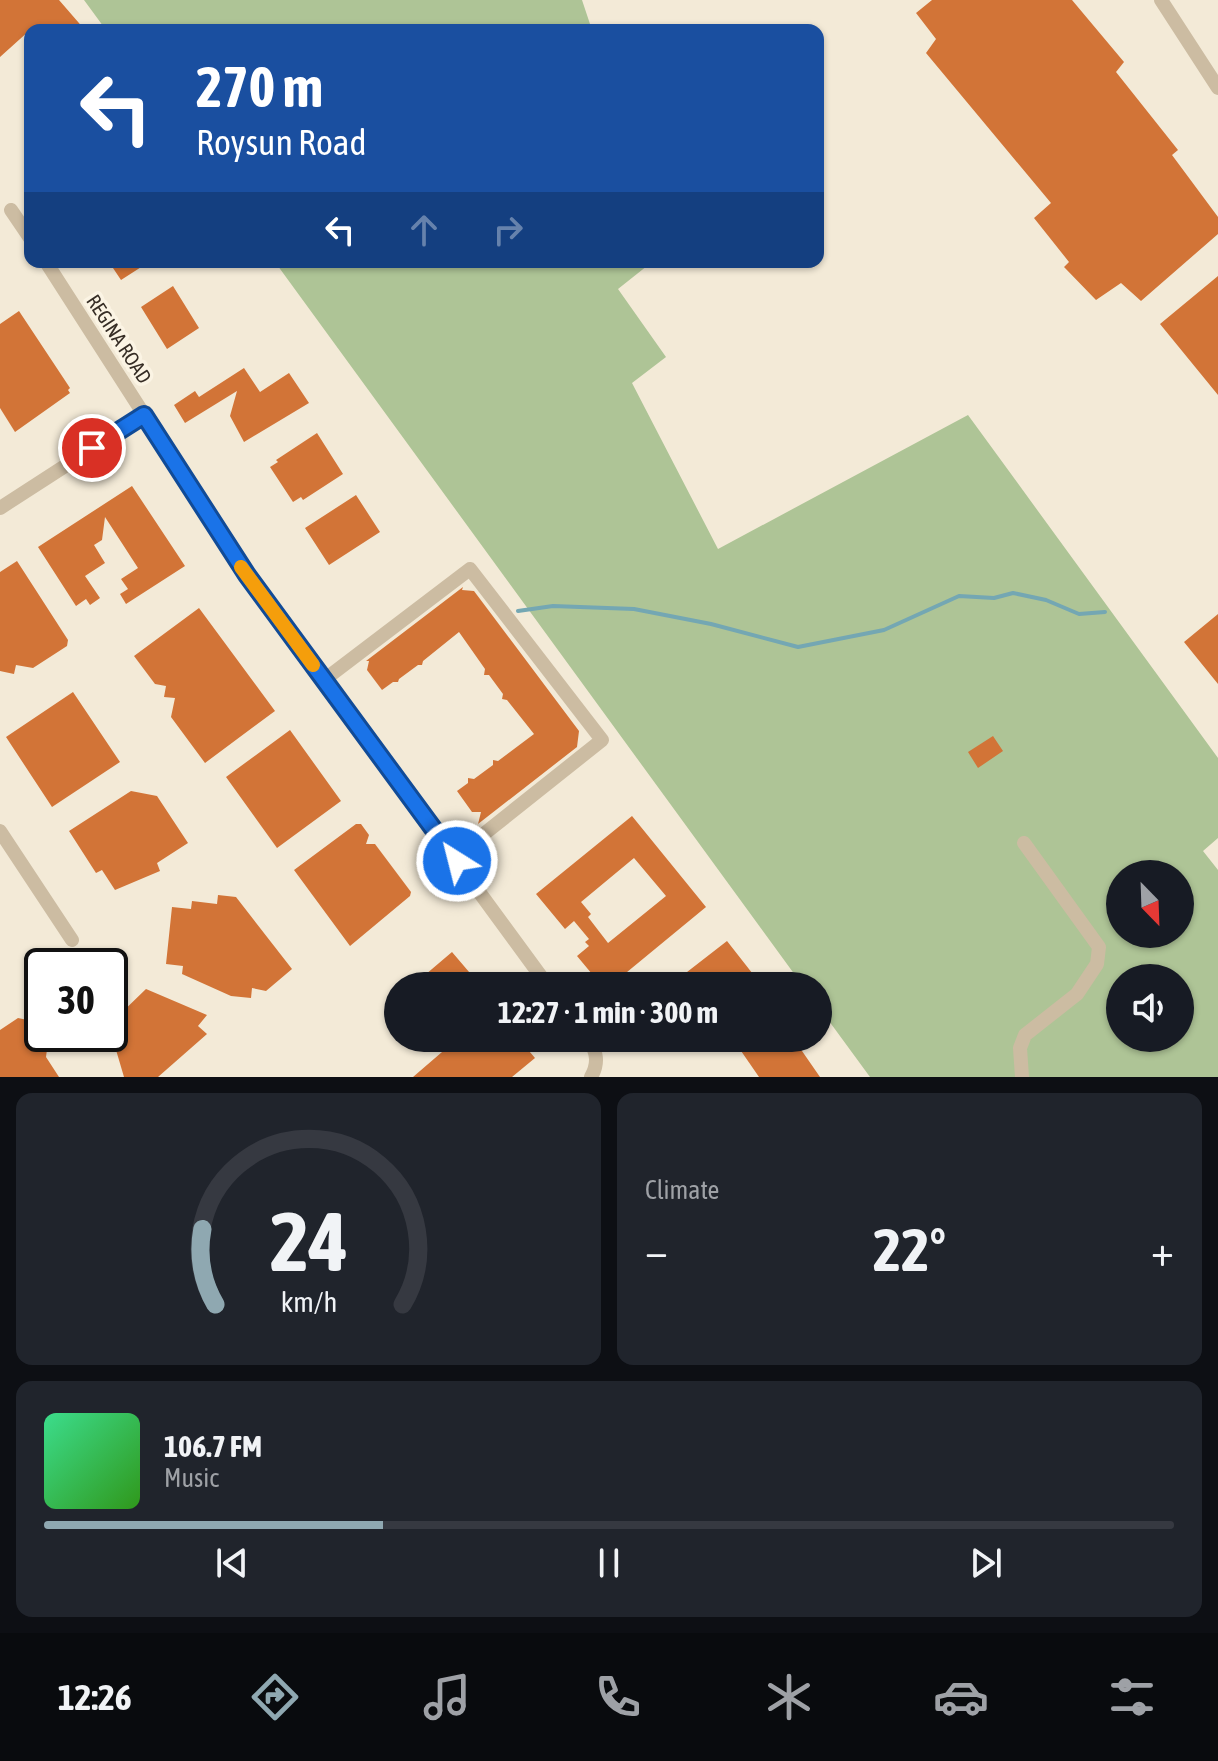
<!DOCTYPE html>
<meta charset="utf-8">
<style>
body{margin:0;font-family:"Asap Condensed",sans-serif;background:#20242c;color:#f1f3f6;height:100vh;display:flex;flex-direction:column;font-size:30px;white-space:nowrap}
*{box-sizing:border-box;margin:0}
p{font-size:26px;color:#9ea1a6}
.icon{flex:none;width:44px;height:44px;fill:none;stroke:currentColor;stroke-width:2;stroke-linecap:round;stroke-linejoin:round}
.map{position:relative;height:1077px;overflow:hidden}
.drawer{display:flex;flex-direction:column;gap:16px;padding:16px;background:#0d0f14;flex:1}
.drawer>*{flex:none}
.guide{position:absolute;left:24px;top:24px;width:800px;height:244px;border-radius:16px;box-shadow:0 2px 6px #0004;background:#1a4fa0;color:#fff;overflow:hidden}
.needle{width:52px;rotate:157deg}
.tools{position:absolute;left:1106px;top:860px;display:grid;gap:16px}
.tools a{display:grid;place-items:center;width:88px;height:88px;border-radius:50%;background:#171b24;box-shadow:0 2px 6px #0004;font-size:40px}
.speed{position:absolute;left:24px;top:948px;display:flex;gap:16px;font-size:40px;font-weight:700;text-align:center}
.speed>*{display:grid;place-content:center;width:104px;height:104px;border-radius:50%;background:#171b24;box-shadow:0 2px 6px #0004;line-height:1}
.speed .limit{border:4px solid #111;border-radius:12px;background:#fff;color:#111}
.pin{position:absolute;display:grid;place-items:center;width:68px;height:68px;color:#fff;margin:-34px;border:4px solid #fff;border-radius:50%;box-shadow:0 2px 8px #0007}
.me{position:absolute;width:88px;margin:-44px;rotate:324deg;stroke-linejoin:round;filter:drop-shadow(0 0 6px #0008)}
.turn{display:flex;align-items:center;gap:28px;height:168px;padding:0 40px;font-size:36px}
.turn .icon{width:104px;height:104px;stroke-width:2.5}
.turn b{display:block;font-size:56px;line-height:68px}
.lanes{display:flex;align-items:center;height:76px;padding:0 40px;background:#0003;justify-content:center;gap:40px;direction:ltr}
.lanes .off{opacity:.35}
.big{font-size:60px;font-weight:700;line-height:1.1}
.drawer .widget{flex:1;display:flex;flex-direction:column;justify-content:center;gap:12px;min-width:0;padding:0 28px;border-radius:16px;background:#20242c}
.drawer .dial{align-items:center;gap:0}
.dial svg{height:208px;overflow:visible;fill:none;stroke:#363941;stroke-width:7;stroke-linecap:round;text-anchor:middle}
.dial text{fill:#f1f3f6;stroke:none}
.song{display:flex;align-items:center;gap:24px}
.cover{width:96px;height:96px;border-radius:12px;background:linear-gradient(135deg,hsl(150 70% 55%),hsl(110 70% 35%))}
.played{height:8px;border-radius:4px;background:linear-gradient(90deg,#8fa8b1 30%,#363941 30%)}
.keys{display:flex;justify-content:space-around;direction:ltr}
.heat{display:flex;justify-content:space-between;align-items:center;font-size:44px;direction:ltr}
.drawer .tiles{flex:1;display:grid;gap:16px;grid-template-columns:1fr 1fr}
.widget:last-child{grid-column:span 2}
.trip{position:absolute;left:384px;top:972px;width:448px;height:80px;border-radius:40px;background:#171b24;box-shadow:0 2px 6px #0004;font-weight:700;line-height:80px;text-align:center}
.dock{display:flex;height:128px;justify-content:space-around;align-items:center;background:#090b0e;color:#9ea1a6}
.dock .icon{width:56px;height:56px}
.dock .current{color:#8fa8b1}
.dock b{font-size:36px;color:#f1f3f6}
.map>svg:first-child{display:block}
.green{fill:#aec496;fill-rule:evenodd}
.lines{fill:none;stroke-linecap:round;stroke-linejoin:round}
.stream{stroke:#74a7b3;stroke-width:4}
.building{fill:#d27437;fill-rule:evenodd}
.minor{stroke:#ccbca2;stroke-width:14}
.route-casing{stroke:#114b97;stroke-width:20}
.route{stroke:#1a73e8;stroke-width:14}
.slow{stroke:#f59e0b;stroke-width:14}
.labels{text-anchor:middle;stroke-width:7;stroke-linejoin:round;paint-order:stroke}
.street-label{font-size:20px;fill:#362d25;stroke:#fbf4e4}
</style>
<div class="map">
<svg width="1218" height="1077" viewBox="0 0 1218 1077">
<rect width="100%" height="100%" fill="#f3ead7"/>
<path class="green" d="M84 0H582L592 30H106Z
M275 262H652L618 289 666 357 632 383 718 549 968 415 1218 758V838L1203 851 1218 870V1077H870L818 1006V986H803ZM1120 874H1180V934H1120ZM1120 978H1180V1038H1120Z"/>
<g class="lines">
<path class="stream" d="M518 611 553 606 634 609 711 624 798 647 884 630 959 596 994 598 1013 593 1046 600 1079 614 1105 612"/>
</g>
<path class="building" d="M0 0H59L85 30H30L0 57Z
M932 0H1072L1124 62 1116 72 1178 150 1172 155 1218 217V234L1141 301 1121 283 1096 300 1064 267 1069 262 1034 218 1051 203 926 53 936 39 916 13Z
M109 262H149L121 280Z
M1218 276V395L1160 324Z
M173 286 199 328 167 349 141 307Z
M19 311 70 388 68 390 70 393 15 432 0 408V324Z
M244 368 260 392 289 373 309 403 244 442 230 416 237 391 185 423 174 405 195 391 199 397Z
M317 433 343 474 303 500 301 497 293 502 270 467 278 462 276 460Z
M132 486 185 566 126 604 120 594 128 589 121 579 138 568 105 517 102 540 94 545 105 563 85 576 100 598 90 605 86 599 76 606 38 547Z
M356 495 380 532 329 565 305 528Z
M17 561 68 640 67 646 33 668 16 665 14 674 0 671V572Z
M463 587 462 590 474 591 579 731 577 747 478 824 481 812H472L457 791 468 783V778L474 779 493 765V760L498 761 534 734 507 700 502 699 503 694 489 675H484L485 669 459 632 423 661 422 665H418L399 679 398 682H393L382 690 367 670 369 661H366Z
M199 608 275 711 205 763 171 717 175 698 164 697 166 686 155 684 134 656Z
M1218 614V684L1184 642Z
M73 692 120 762 52 807 6 737Z
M290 730 341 801 277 848 226 777Z
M993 736 1003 751 978 768 968 752Z
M131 791 157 796 188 843 157 863 160 871 115 890 102 870 96 873 69 831Z
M632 816 706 907 621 977 617 973 602 986 577 956 589 946 585 942 589 939 574 921 565 929 536 894ZM634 858 666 896 608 943 588 917 591 914 581 902Z
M356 824H361L369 835 366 844H375L411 892 410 896 350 946 294 870Z
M218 895 236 897 292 969 266 991 252 988 251 998 231 996 182 974 183 966 166 964 172 907 191 909 192 901 217 904Z
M727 941 756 978 745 986H669Z
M452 952 481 986H412Z
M146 989 207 1015 198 1026 207 1034 158 1077H124L111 1033 114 1020Z
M18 1018 42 1023V1034H49L46 1057 59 1077H0V1030Z
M442 1038H518L535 1058 512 1077H413L449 1046Z
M753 1038H793L820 1077H759L739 1048Z"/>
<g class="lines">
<path class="minor" d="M1161 0 1218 88
M11 210 30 238
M46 262 247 575 548 986
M0 508 144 415
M324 680 470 569 602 740 470 845 457 861
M0 831 72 940
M588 1038C597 1052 599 1063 591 1077
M1022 1077 1020 1048 1025 1035 1077 994 1097 964 1099 947 1024 843"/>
</g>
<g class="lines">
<g class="route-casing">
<path id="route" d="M92 448 144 415 247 575 457 861"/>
</g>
<use href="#route" class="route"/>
<path class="slow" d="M241 567 313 665"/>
</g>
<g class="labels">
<g class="street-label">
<text transform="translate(119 339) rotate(57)" y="7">REGINA ROAD</text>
</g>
</g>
</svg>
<div class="tools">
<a><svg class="needle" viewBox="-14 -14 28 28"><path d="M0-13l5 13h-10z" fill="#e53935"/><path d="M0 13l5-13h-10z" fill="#9ea1a6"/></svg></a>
<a><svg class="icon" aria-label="sound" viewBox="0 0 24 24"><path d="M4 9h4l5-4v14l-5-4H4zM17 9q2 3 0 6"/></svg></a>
</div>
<div class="speed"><div class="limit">30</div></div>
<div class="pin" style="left:92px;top:448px;background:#d93025"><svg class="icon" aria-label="arrive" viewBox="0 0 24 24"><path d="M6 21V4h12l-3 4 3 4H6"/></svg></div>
<svg class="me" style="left:457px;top:861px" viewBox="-20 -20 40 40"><circle r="17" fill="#1a73e8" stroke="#fff" stroke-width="3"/><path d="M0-11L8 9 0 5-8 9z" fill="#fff"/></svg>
<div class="trip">12:27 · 1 min · 300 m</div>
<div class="guide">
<div class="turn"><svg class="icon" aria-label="left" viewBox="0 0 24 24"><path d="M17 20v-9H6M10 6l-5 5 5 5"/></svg><div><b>270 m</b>Roysun Road</div></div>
<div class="lanes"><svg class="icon" aria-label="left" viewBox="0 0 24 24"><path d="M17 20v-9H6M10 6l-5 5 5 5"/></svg><svg class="icon off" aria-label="ahead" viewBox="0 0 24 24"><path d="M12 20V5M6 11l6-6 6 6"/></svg><svg class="icon off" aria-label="right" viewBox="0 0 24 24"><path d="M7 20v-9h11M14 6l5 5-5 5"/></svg></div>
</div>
</div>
<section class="drawer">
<div class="tiles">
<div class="widget dial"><svg viewBox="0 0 100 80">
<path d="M14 69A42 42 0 1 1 86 69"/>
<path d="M14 69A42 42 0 0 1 9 40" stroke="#8fa8b1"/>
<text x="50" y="56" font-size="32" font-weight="700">24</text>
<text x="50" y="72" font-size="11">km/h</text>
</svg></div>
<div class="widget"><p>Climate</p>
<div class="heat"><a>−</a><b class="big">22°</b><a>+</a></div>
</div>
<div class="widget">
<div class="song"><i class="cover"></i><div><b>106.7 FM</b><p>Music</p></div></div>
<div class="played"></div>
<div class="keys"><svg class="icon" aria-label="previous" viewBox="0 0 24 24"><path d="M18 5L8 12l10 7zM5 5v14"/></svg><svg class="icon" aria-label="pause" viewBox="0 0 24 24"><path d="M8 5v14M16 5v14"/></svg><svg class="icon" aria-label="next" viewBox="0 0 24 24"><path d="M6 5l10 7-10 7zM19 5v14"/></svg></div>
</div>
</div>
</section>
<nav class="dock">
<b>12:26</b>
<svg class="icon current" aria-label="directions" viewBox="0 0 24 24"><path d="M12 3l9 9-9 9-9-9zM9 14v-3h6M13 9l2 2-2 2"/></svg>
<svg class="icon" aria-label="music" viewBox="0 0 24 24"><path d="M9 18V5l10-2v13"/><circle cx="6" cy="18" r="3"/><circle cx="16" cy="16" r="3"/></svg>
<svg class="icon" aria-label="phone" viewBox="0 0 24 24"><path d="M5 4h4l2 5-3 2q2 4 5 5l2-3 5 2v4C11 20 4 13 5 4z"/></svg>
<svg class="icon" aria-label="climate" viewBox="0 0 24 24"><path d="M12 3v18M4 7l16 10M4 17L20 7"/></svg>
<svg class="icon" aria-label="car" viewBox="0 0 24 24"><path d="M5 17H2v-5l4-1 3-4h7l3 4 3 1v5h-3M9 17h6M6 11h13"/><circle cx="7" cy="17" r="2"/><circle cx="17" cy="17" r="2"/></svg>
<svg class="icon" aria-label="filters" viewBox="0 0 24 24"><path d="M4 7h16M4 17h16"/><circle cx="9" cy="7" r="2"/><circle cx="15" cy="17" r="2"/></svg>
</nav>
